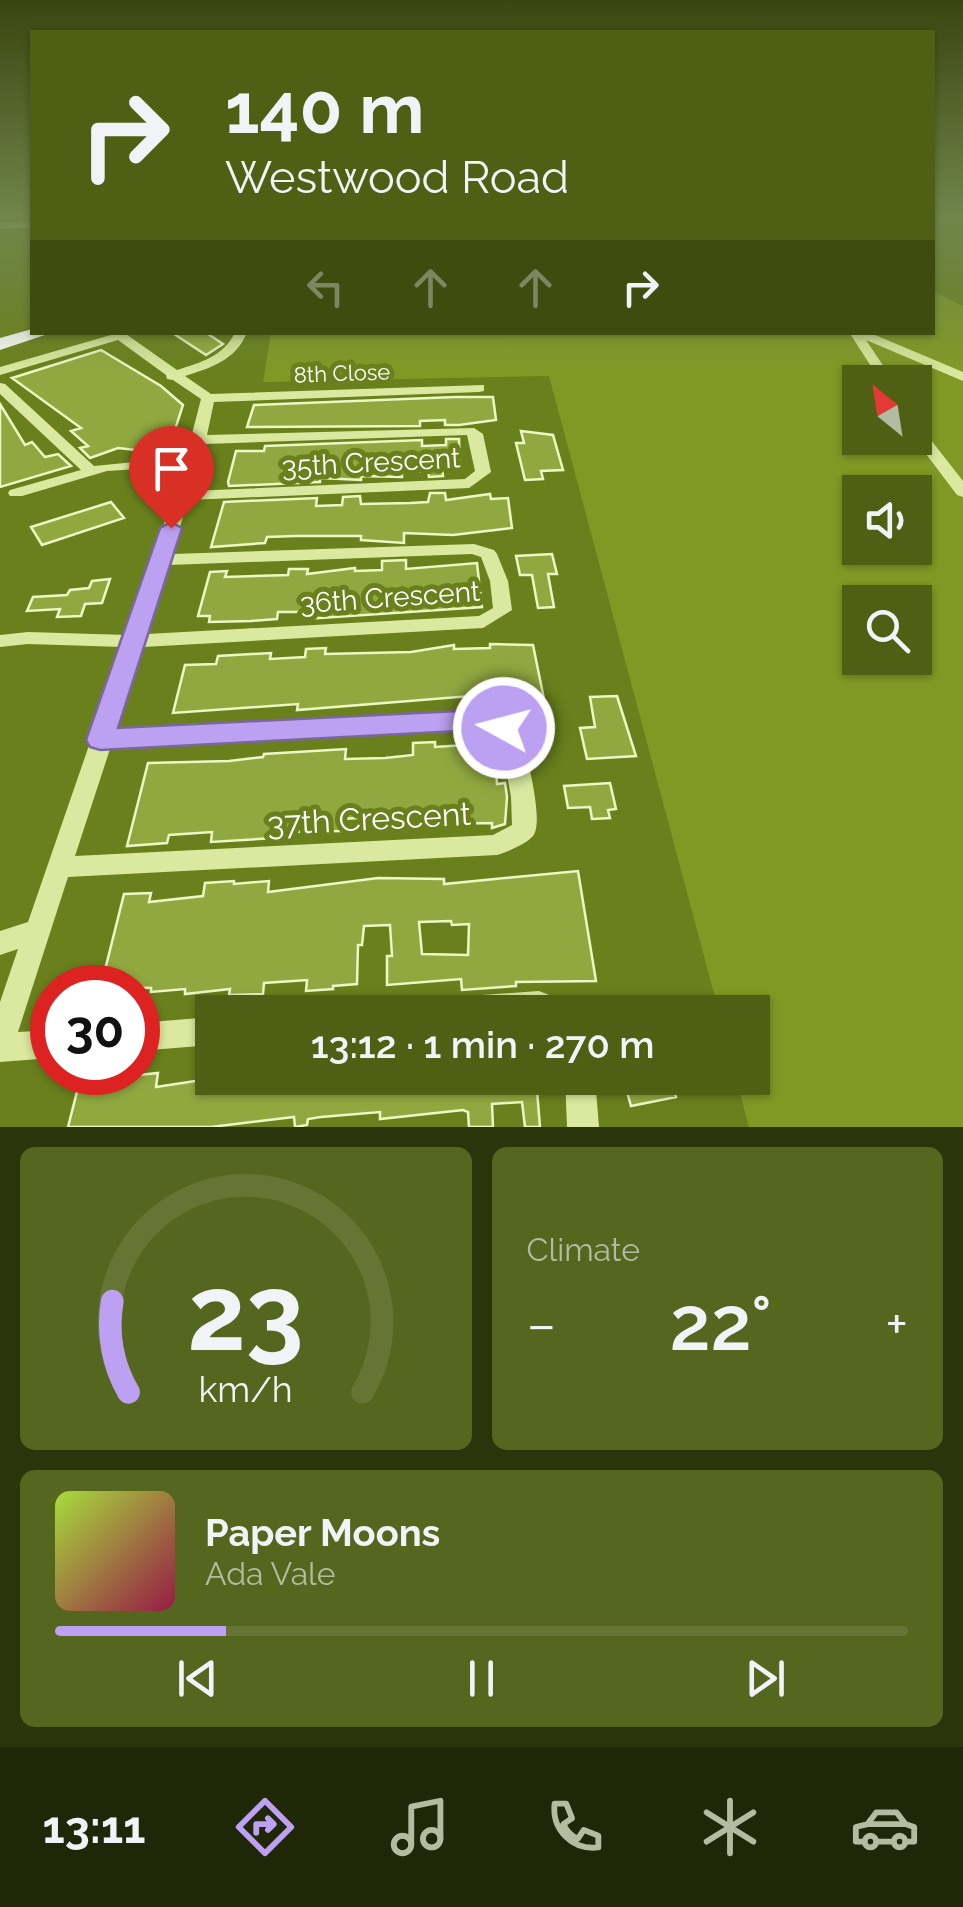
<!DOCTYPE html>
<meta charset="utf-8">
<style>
body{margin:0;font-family:Raleway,sans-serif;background:#55661e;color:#f1f3f6;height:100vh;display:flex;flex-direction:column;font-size:38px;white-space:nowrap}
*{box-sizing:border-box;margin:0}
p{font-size:32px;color:#b3bba0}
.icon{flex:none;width:55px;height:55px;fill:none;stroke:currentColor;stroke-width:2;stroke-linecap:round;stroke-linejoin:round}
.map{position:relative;height:1127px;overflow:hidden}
.panel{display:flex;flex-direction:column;gap:20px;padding:20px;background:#2b350c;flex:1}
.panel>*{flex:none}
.banner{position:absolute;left:30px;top:30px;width:905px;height:305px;border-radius:0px;box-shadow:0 2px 8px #0004;background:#4f6015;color:#f1f3f6;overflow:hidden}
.needle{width:65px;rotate:330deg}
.buttons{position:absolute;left:842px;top:365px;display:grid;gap:20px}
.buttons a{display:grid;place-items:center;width:90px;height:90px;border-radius:0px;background:#4f6015;box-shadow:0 2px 8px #0004;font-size:50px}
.speed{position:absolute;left:30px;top:965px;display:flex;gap:20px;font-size:50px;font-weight:700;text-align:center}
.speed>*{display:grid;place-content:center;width:130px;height:130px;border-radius:50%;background:#4f6015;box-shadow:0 2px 8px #0004;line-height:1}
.speed .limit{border:15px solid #d22;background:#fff;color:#111}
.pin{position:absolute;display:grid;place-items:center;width:85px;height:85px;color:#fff;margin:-102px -42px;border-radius:50% 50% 50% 0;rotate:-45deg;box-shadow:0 0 10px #0007}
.pin .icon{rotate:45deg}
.me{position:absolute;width:110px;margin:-55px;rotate:277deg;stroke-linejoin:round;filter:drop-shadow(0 0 8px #0008)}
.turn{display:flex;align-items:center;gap:35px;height:210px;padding:0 30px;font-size:45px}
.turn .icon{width:130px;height:130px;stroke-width:2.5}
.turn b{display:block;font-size:70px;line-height:85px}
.lanes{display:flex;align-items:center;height:95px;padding:0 30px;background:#0003;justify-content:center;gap:50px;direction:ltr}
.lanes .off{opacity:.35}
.big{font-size:75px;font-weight:600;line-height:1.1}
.panel .tile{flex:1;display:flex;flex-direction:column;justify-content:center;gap:15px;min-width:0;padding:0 35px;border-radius:15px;background:#55661e}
.panel .dial{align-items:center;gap:0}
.dial svg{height:260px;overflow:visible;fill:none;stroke:#667534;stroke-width:7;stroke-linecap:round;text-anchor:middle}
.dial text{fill:#f1f3f6;stroke:none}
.song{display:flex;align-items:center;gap:30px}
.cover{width:120px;height:120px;border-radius:15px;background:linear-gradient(135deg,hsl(80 70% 55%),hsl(340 70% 35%))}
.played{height:10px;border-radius:5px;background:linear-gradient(90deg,#bca0f2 20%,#667534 20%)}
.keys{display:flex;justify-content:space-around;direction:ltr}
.heat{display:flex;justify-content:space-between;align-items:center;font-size:55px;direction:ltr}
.panel .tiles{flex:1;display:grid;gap:20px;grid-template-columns:1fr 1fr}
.tile:last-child{grid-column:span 2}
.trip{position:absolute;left:195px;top:995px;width:575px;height:100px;border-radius:0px;background:#4f6015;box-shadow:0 2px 8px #0004;font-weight:600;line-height:100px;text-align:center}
.tab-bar{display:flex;height:160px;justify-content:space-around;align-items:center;background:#202608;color:#b3bba0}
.tab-bar .icon{width:70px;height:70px}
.tab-bar .active{color:#bca0f2}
.tab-bar b{font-size:45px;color:#f1f3f6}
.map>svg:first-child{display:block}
.green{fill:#809925;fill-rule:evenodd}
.building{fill:#91a840;stroke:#ecf7c3;stroke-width:2.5;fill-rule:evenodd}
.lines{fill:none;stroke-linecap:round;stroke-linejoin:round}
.minor{fill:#dae99f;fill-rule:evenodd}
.highway{fill:#fff;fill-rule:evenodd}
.route{fill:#bca0f2;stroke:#7a689d;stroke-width:2.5}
.labels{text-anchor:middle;stroke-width:10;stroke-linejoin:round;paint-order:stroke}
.far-street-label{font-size:22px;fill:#fff;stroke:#69801c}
.street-label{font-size:28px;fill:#fff;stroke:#69801c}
.near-street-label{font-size:32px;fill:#fff;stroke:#69801c}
</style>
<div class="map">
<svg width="963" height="1127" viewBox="0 0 963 1127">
<rect width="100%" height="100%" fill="#69801c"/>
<path class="green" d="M933 291 963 306V1127H749L736 1078H752V1012H719L549 376 263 382 271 333 932 332ZM860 382H915V438H860ZM860 492H915V548H860ZM860 602H915V658H860Z"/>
<path class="building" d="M171 332H205L223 344 206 355Z
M101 350 161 386 183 405 170 445 162 453 118 448 90 458 80 448 88 446 71 431 81 428 12 378Z
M455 397H493L496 420 459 425H445V420L420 421V426L247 427 254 405Z
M0 404 25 445 32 442 45 457 58 454 71 466 0 487Z
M521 431 553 435 563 470 541 471 543 479 525 480 516 443H524Z
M446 439H459L460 469 442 470 443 476 429 477 428 471 402 472V477L361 476V480L320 478V482L229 486 228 482 236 451H264L265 446 422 440V446L446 445Z
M430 493H445L446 500 490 494 491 499 508 498 512 528 453 535 404 533V543L361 540V536H295L267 537 265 543 211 547 224 502 317 498 316 506 342 505 343 497 360 496 361 504 410 503 428 502Z
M111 502 124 518 42 545 31 527Z
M552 554 557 574H548L554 607 538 608 532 575H520L516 556Z
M406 560V569L477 563 482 607 306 619 307 612H278L277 619 251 621 209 622 210 616H198L210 572 227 571 225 577 288 575 289 569H308L307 574 355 568V571L382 570V561Z
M110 579 102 603 85 604 81 616 57 617 60 609 27 611 33 597 67 595 70 590 89 588 92 581Z
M490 644 533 645 544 699 496 702 495 694 297 710 298 704 173 713 185 665 216 664 218 656 271 653 270 659 305 657 306 649 326 648 325 654 411 652 454 645V649L490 648Z
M617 696 636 756 587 759 580 728 595 727 590 697Z
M435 742V747L465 745V751L495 750 497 784 505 783 507 797 505 824 492 828V823L442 824V813L342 819 341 831 275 832 274 838 211 842 212 832 169 835 167 843 127 846 148 763 229 761 263 757 264 754 346 749 345 759 385 758 413 755V743Z
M610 783 616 809 608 810 610 818 592 819 590 807 568 808 564 786Z
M578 871 596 981 516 982V986L462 990 461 979 387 985V956H392L390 925 364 926 362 945H358L357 984 333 986V989L306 991 307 980 264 983 263 994 229 995 230 989 185 994V989L151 992V988L101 986 124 894 151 893 149 902 203 896 205 883 234 881V884L269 881 268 892 378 878 444 879V884ZM451 921 452 925 469 924 468 955 422 954 419 922Z
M82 1072H112L110 1078 158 1073 156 1087 215 1078H536L540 1127H525L522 1102 492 1104 493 1127H469L468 1112 463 1110 380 1119V1112L321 1117 308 1119 307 1125 295 1127 294 1117 211 1127H68Z
M623 1078H669L676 1097 631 1106Z"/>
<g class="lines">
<path class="minor" d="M32 221V227L0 229V223Z
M108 332H123L177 370C199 363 225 356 235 332H247C237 360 210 368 185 376L211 394 484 385V391L479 392 214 402 207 435 474 428 483 434 491 472 469 488 188 500 172 554 474 544 494 550 497 554 508 581 512 610 483 628 143 647 116 730 488 713 518 726 521 732C525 751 545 821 533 836 526 844 507 852 497 855L68 877 18 1032 52 1030V1058L0 1062V1002L18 949 0 955V931L28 922 123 647 28 644 0 647V635L28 632 127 635 183 466 107 471 22 496H10L8 493 10 490 81 470 0 394V383L5 384 94 466 186 457 201 399 173 380 167 379 166 375 118 340 0 375V367L111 335ZM467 435 475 471 465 479 191 491 205 444ZM472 554 481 557 490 581 493 608 479 616 147 634 169 565ZM485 729 500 736 511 797 512 825 493 835 75 856 111 746Z
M849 332H868L963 372V381L866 340 894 382H881Z
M915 425 920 426 963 481V497L957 495 914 438Z
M539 991 567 1002 571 1012H426L430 1002 440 998Z
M212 1017V1045L138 1051V1023Z
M565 1078H595L599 1127H567Z"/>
<path class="highway" d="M32 329V332H54L0 350V338Z"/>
</g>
<linearGradient id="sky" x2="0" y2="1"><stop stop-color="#3a460f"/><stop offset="0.58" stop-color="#70864b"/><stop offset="1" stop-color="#70864b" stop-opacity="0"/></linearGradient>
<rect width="963" height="374" fill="url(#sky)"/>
<path class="route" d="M171 522 182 528 118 728 478 710 514 720 518 728 514 735 504 738 478 730 100 750 90 747 86 740 160 528Z"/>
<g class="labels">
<g class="far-street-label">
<text transform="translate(342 373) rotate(-2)" y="8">8th Close</text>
</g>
<g class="street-label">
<text transform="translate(371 462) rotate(-3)" y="10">35th Crescent</text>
<text transform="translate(390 597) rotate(-4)" y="10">36th Crescent</text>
</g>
<g class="near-street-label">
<text transform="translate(369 819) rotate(-3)" y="11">37th Crescent</text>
</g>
</g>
</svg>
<div class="buttons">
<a><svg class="needle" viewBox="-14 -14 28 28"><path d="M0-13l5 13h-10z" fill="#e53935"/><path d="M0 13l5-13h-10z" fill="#b3bba0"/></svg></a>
<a><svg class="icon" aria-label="sound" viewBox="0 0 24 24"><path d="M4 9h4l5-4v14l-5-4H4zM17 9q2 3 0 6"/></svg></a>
<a><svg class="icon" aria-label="search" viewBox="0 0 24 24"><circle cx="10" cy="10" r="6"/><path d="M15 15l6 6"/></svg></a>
</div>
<div class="speed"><div class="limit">30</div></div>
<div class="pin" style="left:171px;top:528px;background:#d93025"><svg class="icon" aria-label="arrive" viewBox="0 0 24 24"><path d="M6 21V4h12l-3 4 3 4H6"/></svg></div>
<svg class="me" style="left:504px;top:728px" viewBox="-20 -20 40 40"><circle r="17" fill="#bca0f2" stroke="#fff" stroke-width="3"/><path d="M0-11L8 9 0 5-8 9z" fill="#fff"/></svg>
<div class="trip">13:12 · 1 min · 270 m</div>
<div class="banner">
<div class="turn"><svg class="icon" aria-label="right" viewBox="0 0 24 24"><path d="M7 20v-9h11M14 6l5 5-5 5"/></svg><div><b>140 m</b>Westwood Road</div></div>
<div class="lanes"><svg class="icon off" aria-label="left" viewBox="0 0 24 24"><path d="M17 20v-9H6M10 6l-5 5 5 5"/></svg><svg class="icon off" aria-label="ahead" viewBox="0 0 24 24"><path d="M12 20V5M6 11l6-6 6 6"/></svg><svg class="icon off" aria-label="ahead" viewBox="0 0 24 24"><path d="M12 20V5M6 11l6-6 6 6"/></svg><svg class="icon" aria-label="right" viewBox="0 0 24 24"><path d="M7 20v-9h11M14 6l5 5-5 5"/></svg></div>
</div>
</div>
<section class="panel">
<div class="tiles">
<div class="tile dial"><svg viewBox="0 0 100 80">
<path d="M14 69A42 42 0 1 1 86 69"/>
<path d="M14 69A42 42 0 0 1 9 41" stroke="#bca0f2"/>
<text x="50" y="56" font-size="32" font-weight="700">23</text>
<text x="50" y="72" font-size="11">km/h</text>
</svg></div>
<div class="tile"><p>Climate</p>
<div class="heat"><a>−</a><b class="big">22°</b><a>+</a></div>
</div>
<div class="tile">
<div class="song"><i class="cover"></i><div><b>Paper Moons</b><p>Ada Vale</p></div></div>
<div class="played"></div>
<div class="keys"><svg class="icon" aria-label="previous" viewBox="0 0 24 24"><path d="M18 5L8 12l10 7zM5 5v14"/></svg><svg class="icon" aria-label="pause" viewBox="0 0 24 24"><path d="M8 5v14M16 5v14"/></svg><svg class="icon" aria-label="next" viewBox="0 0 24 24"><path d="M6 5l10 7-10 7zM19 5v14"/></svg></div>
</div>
</div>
</section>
<nav class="tab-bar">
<b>13:11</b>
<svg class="icon active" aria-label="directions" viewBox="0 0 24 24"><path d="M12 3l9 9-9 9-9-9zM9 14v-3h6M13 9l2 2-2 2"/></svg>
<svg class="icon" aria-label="music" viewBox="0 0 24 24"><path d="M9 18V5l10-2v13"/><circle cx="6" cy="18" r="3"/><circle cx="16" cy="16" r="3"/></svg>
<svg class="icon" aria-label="phone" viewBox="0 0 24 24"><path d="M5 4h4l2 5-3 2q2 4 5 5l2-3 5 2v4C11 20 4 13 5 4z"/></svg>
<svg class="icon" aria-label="climate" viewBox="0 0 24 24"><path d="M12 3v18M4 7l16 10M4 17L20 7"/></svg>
<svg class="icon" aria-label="car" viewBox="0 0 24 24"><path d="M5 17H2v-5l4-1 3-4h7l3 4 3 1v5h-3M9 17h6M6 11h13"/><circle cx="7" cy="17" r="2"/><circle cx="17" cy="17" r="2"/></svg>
</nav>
